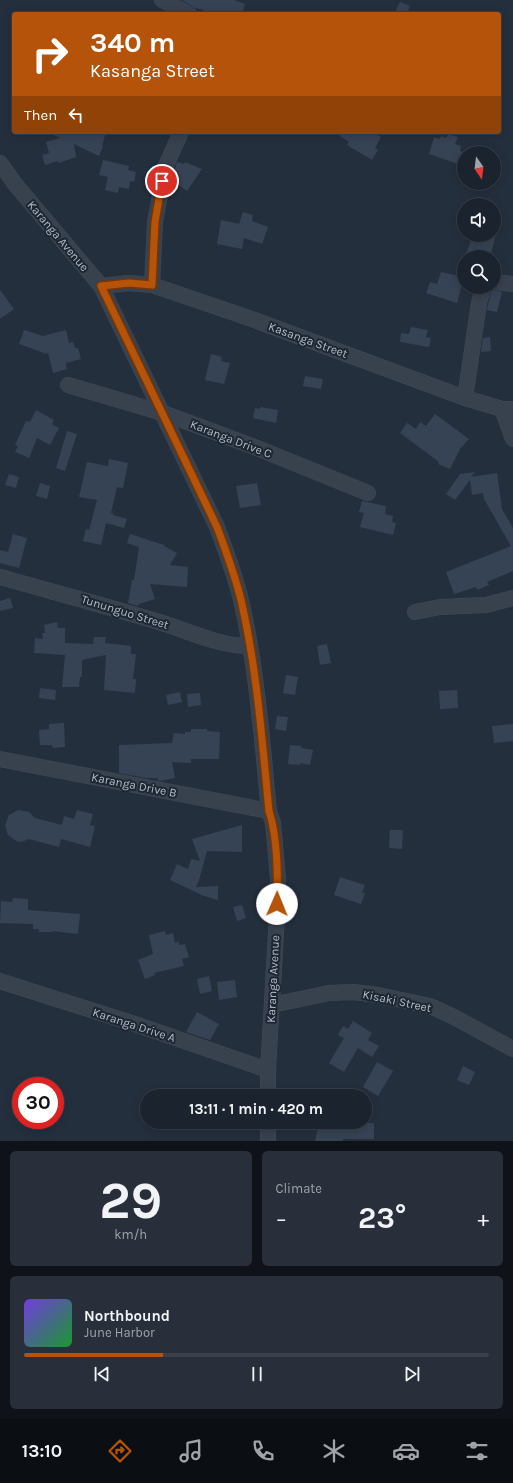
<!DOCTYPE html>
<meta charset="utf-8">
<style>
body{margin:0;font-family:Karla,sans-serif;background:#282f3a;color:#f1f3f6;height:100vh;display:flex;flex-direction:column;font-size:15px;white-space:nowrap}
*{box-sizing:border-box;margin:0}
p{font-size:13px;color:#a0a4aa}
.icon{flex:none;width:22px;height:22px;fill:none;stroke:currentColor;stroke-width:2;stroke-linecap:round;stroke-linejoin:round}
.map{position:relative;height:1141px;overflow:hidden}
.details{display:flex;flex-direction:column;gap:10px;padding:10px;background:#0f1319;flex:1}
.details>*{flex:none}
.top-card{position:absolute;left:12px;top:12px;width:489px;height:122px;border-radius:4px;box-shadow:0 2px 10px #0003,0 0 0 1px #39404a;background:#b45309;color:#fff;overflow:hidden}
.needle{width:26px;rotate:166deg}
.buttons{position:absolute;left:457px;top:146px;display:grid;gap:8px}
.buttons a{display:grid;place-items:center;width:44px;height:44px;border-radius:50%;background:#1b232e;box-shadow:0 2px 10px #0003,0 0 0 1px #39404a;font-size:20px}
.speed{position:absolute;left:12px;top:1077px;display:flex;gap:8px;font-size:20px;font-weight:700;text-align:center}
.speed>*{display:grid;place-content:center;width:52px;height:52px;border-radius:50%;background:#1b232e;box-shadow:0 2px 10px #0003,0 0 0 1px #39404a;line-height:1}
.speed .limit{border:6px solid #d22;background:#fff;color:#111}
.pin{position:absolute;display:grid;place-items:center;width:34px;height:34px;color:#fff;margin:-17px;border:2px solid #fff;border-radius:50%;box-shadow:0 1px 4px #0007}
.me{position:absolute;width:44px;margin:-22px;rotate:1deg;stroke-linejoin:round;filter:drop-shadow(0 0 3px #0008)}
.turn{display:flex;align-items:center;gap:14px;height:84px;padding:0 12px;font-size:18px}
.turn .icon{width:52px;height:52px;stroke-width:2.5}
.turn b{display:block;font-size:28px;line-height:34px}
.then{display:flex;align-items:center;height:38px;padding:0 12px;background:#0003;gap:8px;font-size:15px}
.big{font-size:30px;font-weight:700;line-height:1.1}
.details .widget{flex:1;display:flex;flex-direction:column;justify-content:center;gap:6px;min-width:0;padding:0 14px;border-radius:6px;background:#282f3a}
.details .dial{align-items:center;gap:0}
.dial b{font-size:52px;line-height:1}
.song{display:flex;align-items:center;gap:12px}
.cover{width:48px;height:48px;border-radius:6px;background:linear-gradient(135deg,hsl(260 70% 55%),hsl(130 70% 35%))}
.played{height:4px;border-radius:2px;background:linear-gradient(90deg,#b45309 30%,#39404a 30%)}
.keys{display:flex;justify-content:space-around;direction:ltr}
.heat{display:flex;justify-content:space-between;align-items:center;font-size:22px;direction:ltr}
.details .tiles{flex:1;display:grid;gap:10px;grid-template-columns:1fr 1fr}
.widget:last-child{grid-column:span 2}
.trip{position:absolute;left:140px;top:1089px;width:232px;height:40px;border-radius:20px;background:#1b232e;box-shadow:0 2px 10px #0003,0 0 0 1px #39404a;font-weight:700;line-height:40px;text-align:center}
.dock{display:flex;height:64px;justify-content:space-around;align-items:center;background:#0b0e12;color:#a0a4aa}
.dock .icon{width:28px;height:28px}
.dock .selected{color:#b45309}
.dock b{font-size:18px;color:#f1f3f6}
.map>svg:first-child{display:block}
.building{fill:#364354}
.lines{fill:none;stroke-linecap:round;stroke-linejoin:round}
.minor-casing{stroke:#414a57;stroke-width:16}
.minor{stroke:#38414e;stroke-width:15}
.route-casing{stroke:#753606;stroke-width:10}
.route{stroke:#b45309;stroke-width:7}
.labels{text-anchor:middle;stroke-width:4;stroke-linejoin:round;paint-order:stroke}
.street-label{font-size:12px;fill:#b4bcc9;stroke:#1d2633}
</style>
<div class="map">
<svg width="513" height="1141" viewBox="0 0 513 1141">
<rect width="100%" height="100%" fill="#242f3e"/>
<path class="building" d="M182 0H234L245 4 242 14H203L204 10 195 8Z
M400 2 410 6 407 14H394Z
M47 132H95L105 135 102 146H103L99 156 74 144 76 157 59 163 58 161 45 165 42 155 49 153 46 142 60 138Z
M334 132H372L381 137 375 148 378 150 372 160 347 145 349 142Z
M448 134 458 137 455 144 461 146 460 151 465 153 461 165 429 154 434 137 439 139 441 136 446 138Z
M103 160 129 166 128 170 136 172 134 182 130 181 129 189 119 187 118 193 105 190 108 177 99 175Z
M177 162 184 164 185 162 202 169 187 191 172 180 174 171Z
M243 212 253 215 252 221 268 227 262 244 244 238 242 249 217 244 221 220 239 224Z
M473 235H496L490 257H474L466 254Z
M441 272 464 277 457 303 426 293 430 282 437 284Z
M0 290 14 309 0 319Z
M491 290 502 292 497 312 487 310Z
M411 327 428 330 426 337 431 338 429 347 400 342 401 333 409 334Z
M24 330 43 336 66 330 69 343 73 342 75 348H78L81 359 66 363 67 369 53 373 48 352 47 354 19 344Z
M490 337 491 351 481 352 483 338Z
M211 354 222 357 221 361 230 363 224 384 205 380Z
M305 376 323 379 321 389 303 386Z
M260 407 278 410 276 423 253 418 255 408 260 409Z
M36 410 54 420 52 424 59 428 50 445 37 438 29 458 15 452 18 446 15 445 26 421 30 422Z
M435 414 469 439 460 449 450 469 438 464 439 462 400 433 407 423 416 429 420 422 426 426Z
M67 431 77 434 65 471 56 468Z
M109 459 128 463 123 488 117 487 111 513H113V515L127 519 124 528 106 523 101 545 83 541 86 529 89 530 97 500 79 497 87 462 108 466Z
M475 472 471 477 497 473 502 509 513 528V571L487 582 489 585 477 590 476 587 454 594 446 572 511 546 484 499 483 493 472 495 470 480 455 500 446 494 460 474Z
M9 474 19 477 16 488 5 485Z
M40 483 50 486 47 499 36 496Z
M257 483 261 505 240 508 236 486Z
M362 501 386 506 385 514 393 516 392 522 396 523 393 535 360 527 364 513 359 512Z
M13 534 27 538 19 568 0 563V550L8 552Z
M130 534 164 545V546L177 553 170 565 188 567 187 587 150 584 155 599 139 604 138 606 128 603 132 580H134L139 547 127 543Z
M10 598 13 608 0 611V601Z
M57 622 58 628H65V643L93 644 94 637H106L105 643 131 646V654H136L133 679H136L135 693 104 690 106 655 82 660V677H80L79 687H62L65 655 34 653 35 638 43 639 42 633H45L44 625Z
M327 644 331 663 320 665 317 646Z
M286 675 298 677 295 695 283 693Z
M40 688 56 690 55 700 39 698Z
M457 690 458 708 440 709 439 691Z
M180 692 182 702 168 705 166 695Z
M200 693 201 705 188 707 187 694Z
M277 716 288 717 286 731 275 729Z
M64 723 65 747 53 748 52 745H40L39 730 49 729V724Z
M513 724V741L494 743 492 726Z
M191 729H207V731L220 732 219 759H191V763L172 762 175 778 160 781 158 780 157 778H146L119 773V745L172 743 174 733 185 734V732H191Z
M290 745 302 746 301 748 313 750 310 765 300 763V765L288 764Z
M18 810 29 812 35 818 62 825 64 816 74 819 77 810 93 814 90 825 95 826 90 847 61 839 59 847 29 839 21 842 16 841 8 835 5 825 9 815Z
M242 825V852L207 851 199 880 196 887 218 886V900L204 896 170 880 177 864 188 869 191 859 200 861 192 839Z
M390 830H403L402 849 389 848Z
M340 877 365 885 362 893H365L361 904 334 895Z
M13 898 28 899V910L80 914 78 934 53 931V932H39V929H33V924L0 923 1 901 12 902Z
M242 905 246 918 237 921 233 907Z
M165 931 166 935 173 933 175 943 179 942V945L185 944 189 957 182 959 184 966 154 973 155 975 145 979 138 960 153 954 149 935Z
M209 976 212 991 200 994 197 979Z
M235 980 237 997 219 1000 217 982Z
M197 1012 219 1024 210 1040 186 1032Z
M353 1021 372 1033 368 1040 379 1046 372 1057 358 1048 344 1072 329 1063 344 1038 338 1035 343 1026 348 1029Z
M377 1062 393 1071 378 1096 363 1087Z
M463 1066 475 1072 469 1085 457 1080Z
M319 1122 374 1123V1139H343V1141H315Z"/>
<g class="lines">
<g class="minor-casing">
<path id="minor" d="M162 0 189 14
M0 163 15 184 101 286 217 527C226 551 235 575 241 600 257 669 262 740 269 811L273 823 278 878 277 916 268 1070V1096
M494 282 513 284
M152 285 155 222 165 168 181 132
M101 286 129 283 152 285 249 318 465 398 502 409H513
M68 385 163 413 252 446 368 493
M465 398 479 303 483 287
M502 409 513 439
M0 577C53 592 106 606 159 622 189 631 218 646 250 646
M415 612 440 607 486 605 513 598
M0 759 269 811
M0 981 132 1023 268 1070
M272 1005 329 993 353 992 378 995 430 1006 452 1016 513 1049
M268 1122V1141"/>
</g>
<use href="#minor" class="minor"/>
</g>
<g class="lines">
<g class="route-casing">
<path id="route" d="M162 181 155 222 152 285 129 283 101 286 217 527C226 551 235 575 241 600 257 669 262 740 269 811 278 839 278 874 277 904"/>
</g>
<use href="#route" class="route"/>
</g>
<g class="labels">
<g class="street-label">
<text transform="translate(58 236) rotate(50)" y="4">Karanga Avenue</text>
<text transform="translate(308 340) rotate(20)" y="4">Kasanga Street</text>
<text transform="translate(231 439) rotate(21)" y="4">Karanga Drive C</text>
<text transform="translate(125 612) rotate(17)" y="4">Tununguo Street</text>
<text transform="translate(134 785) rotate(11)" y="4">Karanga Drive B</text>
<text transform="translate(273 979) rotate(-87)" y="4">Karanga Avenue</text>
<text transform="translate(397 1001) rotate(12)" y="4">Kisaki Street</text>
<text transform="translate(134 1025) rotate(18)" y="4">Karanga Drive A</text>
</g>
</g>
</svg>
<div class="buttons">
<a><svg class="needle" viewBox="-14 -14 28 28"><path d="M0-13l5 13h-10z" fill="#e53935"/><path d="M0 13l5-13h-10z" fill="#a0a4aa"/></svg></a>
<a><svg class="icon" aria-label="sound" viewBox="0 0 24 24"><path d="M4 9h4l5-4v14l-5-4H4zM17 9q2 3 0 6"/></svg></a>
<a><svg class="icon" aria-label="search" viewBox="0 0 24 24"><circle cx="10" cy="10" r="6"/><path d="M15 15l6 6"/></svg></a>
</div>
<div class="speed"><div class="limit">30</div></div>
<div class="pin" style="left:162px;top:181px;background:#d93025"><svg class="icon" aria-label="arrive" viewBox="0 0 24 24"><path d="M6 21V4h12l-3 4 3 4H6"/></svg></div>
<svg class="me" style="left:277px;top:904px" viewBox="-20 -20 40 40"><circle r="19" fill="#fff"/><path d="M0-13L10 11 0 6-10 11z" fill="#b45309"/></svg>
<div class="trip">13:11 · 1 min · 420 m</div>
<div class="top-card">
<div class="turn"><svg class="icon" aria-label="right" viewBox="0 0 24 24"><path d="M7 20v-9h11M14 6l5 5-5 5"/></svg><div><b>340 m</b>Kasanga Street</div></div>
<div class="then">Then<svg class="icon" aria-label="left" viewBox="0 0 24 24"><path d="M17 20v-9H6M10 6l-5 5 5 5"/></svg></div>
</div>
</div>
<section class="details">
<div class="tiles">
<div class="widget dial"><b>29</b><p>km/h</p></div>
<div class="widget"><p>Climate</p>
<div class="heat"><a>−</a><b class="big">23°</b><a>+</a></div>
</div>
<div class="widget">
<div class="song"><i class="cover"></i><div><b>Northbound</b><p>June Harbor</p></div></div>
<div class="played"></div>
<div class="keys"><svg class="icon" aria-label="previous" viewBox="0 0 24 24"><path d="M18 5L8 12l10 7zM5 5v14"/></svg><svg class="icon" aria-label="pause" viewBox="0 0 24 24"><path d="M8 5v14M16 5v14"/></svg><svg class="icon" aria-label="next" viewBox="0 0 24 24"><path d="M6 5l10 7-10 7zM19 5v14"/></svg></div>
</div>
</div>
</section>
<nav class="dock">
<b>13:10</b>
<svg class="icon selected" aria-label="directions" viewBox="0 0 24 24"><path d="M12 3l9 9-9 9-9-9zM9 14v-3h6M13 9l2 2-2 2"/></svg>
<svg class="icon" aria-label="music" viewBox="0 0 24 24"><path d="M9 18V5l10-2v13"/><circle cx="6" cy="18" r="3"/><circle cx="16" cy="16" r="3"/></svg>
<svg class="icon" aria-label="phone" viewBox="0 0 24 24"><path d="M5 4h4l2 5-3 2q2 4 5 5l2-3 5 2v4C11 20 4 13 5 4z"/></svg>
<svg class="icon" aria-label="climate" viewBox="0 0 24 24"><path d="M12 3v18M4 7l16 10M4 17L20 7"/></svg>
<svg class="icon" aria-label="car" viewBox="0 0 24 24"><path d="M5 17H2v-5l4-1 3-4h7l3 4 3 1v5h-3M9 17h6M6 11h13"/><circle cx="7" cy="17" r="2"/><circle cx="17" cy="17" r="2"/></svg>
<svg class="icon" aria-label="filters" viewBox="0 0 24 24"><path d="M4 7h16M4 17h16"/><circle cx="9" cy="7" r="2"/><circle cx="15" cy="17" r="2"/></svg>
</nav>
